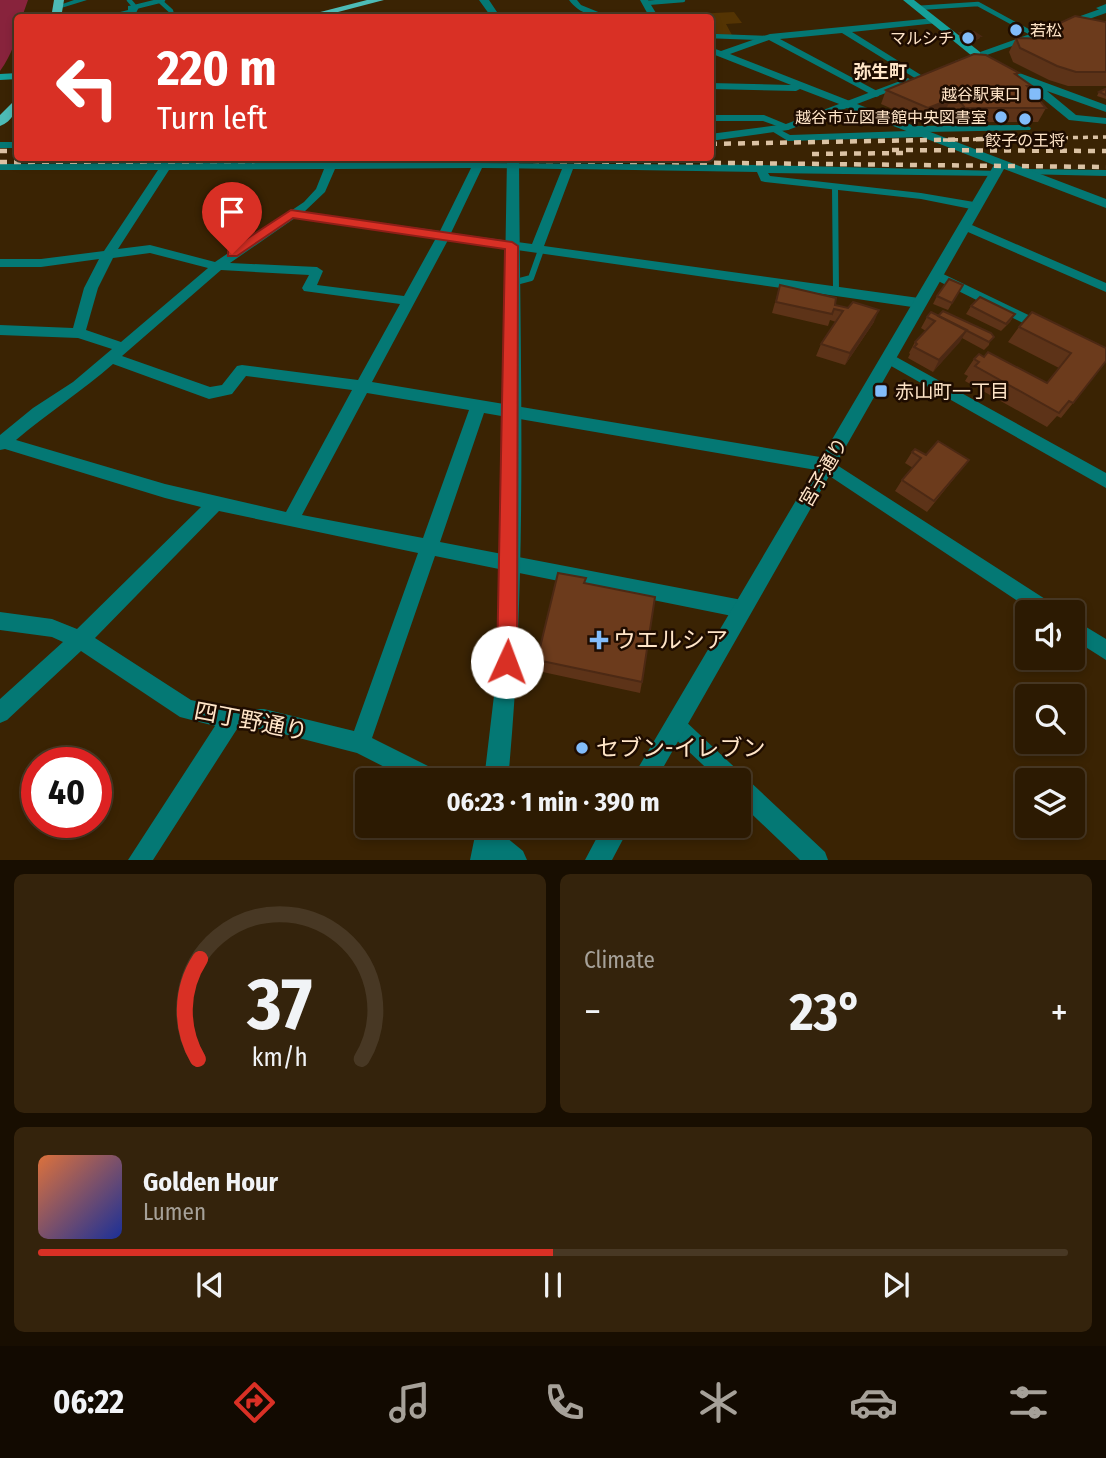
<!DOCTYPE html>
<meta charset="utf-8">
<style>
body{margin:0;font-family:"Fira Sans Condensed","Noto Sans JP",sans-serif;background:#34230c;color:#f1f3f6;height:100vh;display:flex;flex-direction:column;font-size:26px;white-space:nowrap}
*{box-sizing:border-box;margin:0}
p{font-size:23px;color:#a6a199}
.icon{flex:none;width:38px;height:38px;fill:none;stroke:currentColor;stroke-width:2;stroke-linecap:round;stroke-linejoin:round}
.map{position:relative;height:860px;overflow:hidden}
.details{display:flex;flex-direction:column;gap:14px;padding:14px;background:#180e01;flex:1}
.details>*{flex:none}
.guide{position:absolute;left:14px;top:14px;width:700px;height:147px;border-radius:7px;box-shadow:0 4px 10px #0003,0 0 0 2px #483824;background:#d93025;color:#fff;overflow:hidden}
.buttons{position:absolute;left:1015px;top:600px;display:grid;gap:14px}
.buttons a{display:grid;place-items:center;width:70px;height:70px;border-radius:7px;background:#2c1a02;box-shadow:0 4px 10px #0003,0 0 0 2px #483824;font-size:35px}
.speed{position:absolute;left:21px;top:747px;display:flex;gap:14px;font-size:35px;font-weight:700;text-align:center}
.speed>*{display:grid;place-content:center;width:91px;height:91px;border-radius:50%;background:#2c1a02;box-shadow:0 4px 10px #0003,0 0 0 2px #483824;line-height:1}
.speed .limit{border:10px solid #d22;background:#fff;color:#111}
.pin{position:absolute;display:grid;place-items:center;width:60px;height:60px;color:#fff;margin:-72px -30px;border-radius:50% 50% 50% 0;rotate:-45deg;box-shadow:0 0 7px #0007}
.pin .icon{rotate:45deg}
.me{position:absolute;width:77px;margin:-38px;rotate:2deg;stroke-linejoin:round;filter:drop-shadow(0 0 5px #0008)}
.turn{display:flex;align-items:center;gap:24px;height:147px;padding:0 28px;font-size:32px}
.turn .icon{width:91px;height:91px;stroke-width:2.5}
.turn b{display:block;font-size:49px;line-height:60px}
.big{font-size:52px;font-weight:700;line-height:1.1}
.details .card{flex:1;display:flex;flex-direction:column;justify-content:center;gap:10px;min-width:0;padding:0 24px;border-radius:10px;background:#34230c}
.details .dial{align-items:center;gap:0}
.dial svg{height:182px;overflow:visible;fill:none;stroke:#483824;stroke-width:7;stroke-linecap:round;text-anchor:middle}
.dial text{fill:#f1f3f6;stroke:none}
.song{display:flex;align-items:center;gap:21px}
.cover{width:84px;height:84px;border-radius:10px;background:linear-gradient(135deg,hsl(20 70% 55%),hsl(230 70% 35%))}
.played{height:7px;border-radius:4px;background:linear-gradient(90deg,#d93025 50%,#483824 50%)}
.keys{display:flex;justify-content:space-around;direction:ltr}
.heat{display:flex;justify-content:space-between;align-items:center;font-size:38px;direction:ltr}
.details .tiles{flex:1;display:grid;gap:14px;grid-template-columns:1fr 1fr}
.card:last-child{grid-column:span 2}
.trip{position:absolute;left:355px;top:768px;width:396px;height:70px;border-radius:7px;background:#2c1a02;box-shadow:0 4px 10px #0003,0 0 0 2px #483824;font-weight:700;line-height:70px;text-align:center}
.dock{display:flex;height:112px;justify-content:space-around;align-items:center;background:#120a01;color:#a6a199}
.dock .icon{width:49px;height:49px}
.dock .active{color:#d93025}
.dock b{font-size:32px;color:#f1f3f6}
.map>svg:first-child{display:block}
.green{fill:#543403}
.water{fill:#88233c}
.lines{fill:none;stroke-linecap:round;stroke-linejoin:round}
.service-far1{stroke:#047874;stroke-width:4.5}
.service{stroke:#047874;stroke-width:6}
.minor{fill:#047874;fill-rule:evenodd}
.tertiary{fill:#047874;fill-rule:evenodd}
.secondary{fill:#15a09a;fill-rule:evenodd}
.primary{fill:#4dbbb6;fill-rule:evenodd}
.rail-far1{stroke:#dbc2a4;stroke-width:3.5;stroke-dasharray:5 5;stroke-linecap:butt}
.rail{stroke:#dbc2a4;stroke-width:4.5;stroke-dasharray:7 7;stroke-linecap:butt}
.wall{fill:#5d3318}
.shaded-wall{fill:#4c2914}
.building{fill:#6c3b1c;stroke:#4c2914;stroke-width:2}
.route{fill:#d93025;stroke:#8d1f18;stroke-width:2}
.poi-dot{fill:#82bcfa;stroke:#1e0c00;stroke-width:2.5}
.labels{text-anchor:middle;stroke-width:5;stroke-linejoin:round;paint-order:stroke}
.far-poi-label{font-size:16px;fill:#ffe5c8;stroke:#1e0c00;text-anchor:end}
.far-neighbourhood-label{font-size:18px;font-weight:bold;fill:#ffe5c8;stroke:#1e0c00}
.poi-label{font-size:19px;fill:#ffe5c8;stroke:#1e0c00;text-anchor:start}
.street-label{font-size:19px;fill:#ffe5c8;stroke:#1e0c00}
.near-poi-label{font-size:23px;fill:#ffe5c8;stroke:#1e0c00;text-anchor:start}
.near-street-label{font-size:23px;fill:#ffe5c8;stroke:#1e0c00}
</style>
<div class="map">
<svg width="1106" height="860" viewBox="0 0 1106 860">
<rect width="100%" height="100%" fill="#3a2303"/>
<path class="green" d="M734 12 742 23 726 24 732 35H711L710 18 697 17 695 14Z"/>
<path class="water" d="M0 0H28L22 17 18 18C18 38 12 54 0 71Z"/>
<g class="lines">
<path class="service-far1" d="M129 0 135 7 163 0
M160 1 171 11 173 18
M646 3 683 0
M917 8 978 4 1035 35
M710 36 767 38"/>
<path class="service" d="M835 187 836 291
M512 283 531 278 541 250"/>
<path class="minor" d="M74 0H87L58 9 54 7Z
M154 0H163L164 1 160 3Z
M569 0H577L581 5 613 18C596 18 579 14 569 0Z
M640 0H648L659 18H650Z
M1106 4V9L1100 10 1096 8Z
M135 5 139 7 136 13 115 18H97L128 10V6Z
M934 18 938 21 937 23 852 32 921 75 923 77 918 80 842 33 780 39 879 92V96L876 97 769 40 730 54 855 103V107H847L800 89 796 91 710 89V83L791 85 710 53V47L721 51 770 34Z
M710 115H764L793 127 788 130 763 121H710Z
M1026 125 1031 128 1030 130 926 132V136L922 137 788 141 770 130 775 127 790 135 908 131 906 129 911 126Z
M0 142H18V148H0Z
M166 158H173V163L327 162 329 158H339L338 162 761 165 1000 171V175L996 176 768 173 770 176 921 193 980 203 982 206 976 210 921 199 765 182 761 181 757 172 573 169 544 246 919 298 926 303 919 308 448 240 372 382 826 458 1056 606 1058 612H1034L822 471 484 413 440 542 742 600 749 603 751 609 749 615 742 618 435 556 372 738 440 772 443 780H410L357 753 264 729H237L153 860H128L215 726 180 717 81 651 7 720 0 723V699L63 642 52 637 0 630V612L52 619 77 629 201 507 165 498 5 449 0 450V435L33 408 73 382 112 349 78 338 0 335V325L73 328 84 288 99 259 41 267H0V259H41L104 251 158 170H0V164L162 163ZM471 168 440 231 304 212 325 192 335 169ZM482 168 562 169 532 244 451 233ZM324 169 316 189 304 202 215 262 150 245 118 249 169 170ZM295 218 436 238 404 296 317 285 323 271 317 267 230 263ZM150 253 208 268 121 342 86 330 98 288 113 258ZM221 270 309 275 302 288 304 291 400 304 358 380 242 365 237 366 222 385 210 387 122 356ZM113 364 209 399 232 394 246 376 352 390 286 512 165 484 16 440C48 413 82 391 113 364ZM367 393 469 410 423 538 302 515ZM219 511 418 553 354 731 264 709H232L191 700 95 638Z
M1026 169 1106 170V176L1022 174V170Z
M965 222 1106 283V292L961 229 959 226Z
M937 271 1049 325 1051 328 1044 333 1039 331 932 278V272Z
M889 353 1106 473V488L884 362 882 358 884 354Z
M1073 619 1106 639V660L1073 639Z
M675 715 682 718 825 852 828 860H800L738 801V780H719L668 732 665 725 668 718Z"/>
<path class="tertiary" d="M479 0H489L501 18H492Z
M1100 9H1106V13L964 63 955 61Z
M1006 71H1014L1106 105V112L1047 91 1076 115 1106 118V124L1069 120 1036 93 1035 91 1038 88 1006 75Z
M908 78 913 81 912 83 857 104 1106 199V208L1004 169 656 780H631L994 165 847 108 788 130 710 141V134L786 124Z
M507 158H519C520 365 528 574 508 780H484L495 687 500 564Z
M477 826H503L501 833 523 851 527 860H470Z
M603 826H630L612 860H585Z"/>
<path class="secondary" d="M903 0H914L980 52V56H972Z
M18 73V79L0 80V74Z"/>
<path class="primary" d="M54 0H64L61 18H51Z
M367 0H384L315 18H297Z
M18 97C18 109 12 122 0 126V115Z"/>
<path class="rail-far1" d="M943 140 1106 137"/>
<path class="rail" d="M710 144 1042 138
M892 150 1106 151
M0 151H18
M812 154 903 153
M0 162 451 160 1106 167"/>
</g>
<path class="wall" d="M1106 22V86H1068L1049 80 1013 62 1009 52 1016 38H1042L1047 29Z
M960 33 980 36 979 39 964 41 959 37Z
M1019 73 1017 76 1032 86 1030 89 1046 108 1038 122H958L952 114 944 113 922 122 881 104 886 90Z
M1106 89V99L1097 96 1099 92Z
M780 285 835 305 874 322 845 365 816 356 821 344 836 322 830 320 828 326 772 313Z
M963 285 948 310 933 304 937 296Z
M971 306 1015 314 1010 322 1001 331 966 314Z
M938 316 991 333 989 345 984 350 962 338 933 372 908 358 910 354 909 353 915 342 926 331 921 328 927 317Z
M1019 327 1106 348 1073 403 1061 418 1057 416 1047 427 965 381 968 376 964 374 974 359 1047 383 1059 368 1008 342Z
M912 452 926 455 969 460 927 512 895 491 902 480 913 468 905 463Z
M585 583 642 682 640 693 538 671 537 660Z"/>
<path class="shaded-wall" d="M980 36 979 39 964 41 965 37Z
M951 99 944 113 922 122 928 108Z
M879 310 874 322 845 365 850 353Z
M967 330 960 342 933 372 939 360Z"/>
<path class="building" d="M1075 16 1106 22V72H1076L1057 66 1020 48 1016 38 1056 39 1047 29Z
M974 32 980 36 965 37 960 33Z
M974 54 986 55 1019 73 1015 74 1032 86H1027L1046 108H965L959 100 951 99 928 108 886 90Z
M1105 89H1106V95L1099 92Z
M949 279 963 285 952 303 937 296Z
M780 285 836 298 835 305 848 308 853 302 879 310 850 353 821 344 843 311 834 309 832 314 776 302Z
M980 297 1015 314 1006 324 971 306Z
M943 311 991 333 994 337 989 342 938 316Z
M931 312 967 330 939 360 914 347 917 344 915 342 935 321 927 317Z
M1032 312 1106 348V361L1073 403 1069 401 1059 413 975 366 979 362 974 359 979 354 984 357 988 352 1047 383 1071 353 1019 327Z
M938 441 969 460 934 501 902 480 921 458 912 452 915 449 926 455Z
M558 573 586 578 584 583 655 597 642 682 537 660Z"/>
<path class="route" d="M291 210 512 242 518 246 517 662 514 669 507 672 500 669 497 662 505 249 293 218 237 256H228V251Z"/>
<g class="poi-dot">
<circle cx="1016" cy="30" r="7"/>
<circle cx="968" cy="38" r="7"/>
<rect x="1028" y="87" width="14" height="14" rx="3.5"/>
<circle cx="1001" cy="117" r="7"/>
<circle cx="1025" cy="119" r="7"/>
<rect x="874" y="384" width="14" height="14" rx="3.5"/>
<path d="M595.5 629.5h7v7h7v7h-7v7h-7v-7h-7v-7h7z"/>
<circle cx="582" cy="748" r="7"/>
</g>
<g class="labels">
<g class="far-poi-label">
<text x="1030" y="36" text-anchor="start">若松</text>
<text x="954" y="44">マルシチ</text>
<text x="1021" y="100">越谷駅東口</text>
<text x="987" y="123">越谷市立図書館中央図書室</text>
<text x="1025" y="146" text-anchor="middle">餃子の王将</text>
</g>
<g class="far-neighbourhood-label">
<text x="880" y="78">弥生町</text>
</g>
<g class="poi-label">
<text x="895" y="398">赤山町一丁目</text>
</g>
<g class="street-label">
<text transform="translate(823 472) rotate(-60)" y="7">宮子通り</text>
</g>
<g class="near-poi-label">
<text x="613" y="648">ウエルシア</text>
<text x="596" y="756">セブン-イレブン</text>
</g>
<g class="near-street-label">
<text transform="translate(251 721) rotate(11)" y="8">四丁野通り</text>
</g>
</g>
</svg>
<div class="buttons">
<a><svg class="icon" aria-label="sound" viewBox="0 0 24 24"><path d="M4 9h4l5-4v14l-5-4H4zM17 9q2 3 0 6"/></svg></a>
<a><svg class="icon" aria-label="search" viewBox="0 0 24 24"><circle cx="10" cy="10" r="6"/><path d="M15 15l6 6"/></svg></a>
<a><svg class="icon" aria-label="layers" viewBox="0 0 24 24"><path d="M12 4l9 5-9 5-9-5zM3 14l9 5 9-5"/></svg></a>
</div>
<div class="speed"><div class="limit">40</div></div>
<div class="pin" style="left:232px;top:254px;background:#d93025"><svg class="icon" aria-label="arrive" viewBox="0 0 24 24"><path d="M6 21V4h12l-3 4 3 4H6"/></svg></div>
<svg class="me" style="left:507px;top:662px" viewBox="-20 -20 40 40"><circle r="19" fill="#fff"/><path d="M0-13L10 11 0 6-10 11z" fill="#d93025"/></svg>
<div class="trip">06:23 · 1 min · 390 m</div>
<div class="guide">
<div class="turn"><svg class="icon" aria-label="left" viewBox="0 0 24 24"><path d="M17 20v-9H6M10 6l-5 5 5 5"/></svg><div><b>220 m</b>Turn left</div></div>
</div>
</div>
<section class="details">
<div class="tiles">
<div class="card dial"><svg viewBox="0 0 100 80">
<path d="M14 69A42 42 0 1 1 86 69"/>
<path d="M14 69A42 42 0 0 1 15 25" stroke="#d93025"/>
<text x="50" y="56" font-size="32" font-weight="700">37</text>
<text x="50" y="72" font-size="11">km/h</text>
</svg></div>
<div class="card"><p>Climate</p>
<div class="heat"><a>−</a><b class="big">23°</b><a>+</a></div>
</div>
<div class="card">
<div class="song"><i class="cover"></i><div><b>Golden Hour</b><p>Lumen</p></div></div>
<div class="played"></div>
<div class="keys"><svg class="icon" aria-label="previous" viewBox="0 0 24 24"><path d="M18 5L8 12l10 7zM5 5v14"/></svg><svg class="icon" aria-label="pause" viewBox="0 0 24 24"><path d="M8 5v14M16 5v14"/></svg><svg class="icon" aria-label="next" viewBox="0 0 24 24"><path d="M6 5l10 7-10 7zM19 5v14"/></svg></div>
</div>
</div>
</section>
<nav class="dock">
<b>06:22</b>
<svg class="icon active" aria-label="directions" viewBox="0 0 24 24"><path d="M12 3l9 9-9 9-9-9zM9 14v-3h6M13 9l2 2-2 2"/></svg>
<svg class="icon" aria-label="music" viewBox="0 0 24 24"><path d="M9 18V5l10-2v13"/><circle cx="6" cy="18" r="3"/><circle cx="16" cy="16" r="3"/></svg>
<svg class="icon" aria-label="phone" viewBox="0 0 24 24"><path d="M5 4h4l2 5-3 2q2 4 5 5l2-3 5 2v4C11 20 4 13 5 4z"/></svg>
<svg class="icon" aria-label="climate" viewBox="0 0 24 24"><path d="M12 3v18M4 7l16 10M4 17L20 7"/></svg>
<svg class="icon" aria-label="car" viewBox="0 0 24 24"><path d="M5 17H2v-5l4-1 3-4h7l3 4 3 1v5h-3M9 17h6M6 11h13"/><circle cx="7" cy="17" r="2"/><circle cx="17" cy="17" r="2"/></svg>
<svg class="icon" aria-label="filters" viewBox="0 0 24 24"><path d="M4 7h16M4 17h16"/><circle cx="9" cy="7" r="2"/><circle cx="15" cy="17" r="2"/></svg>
</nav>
